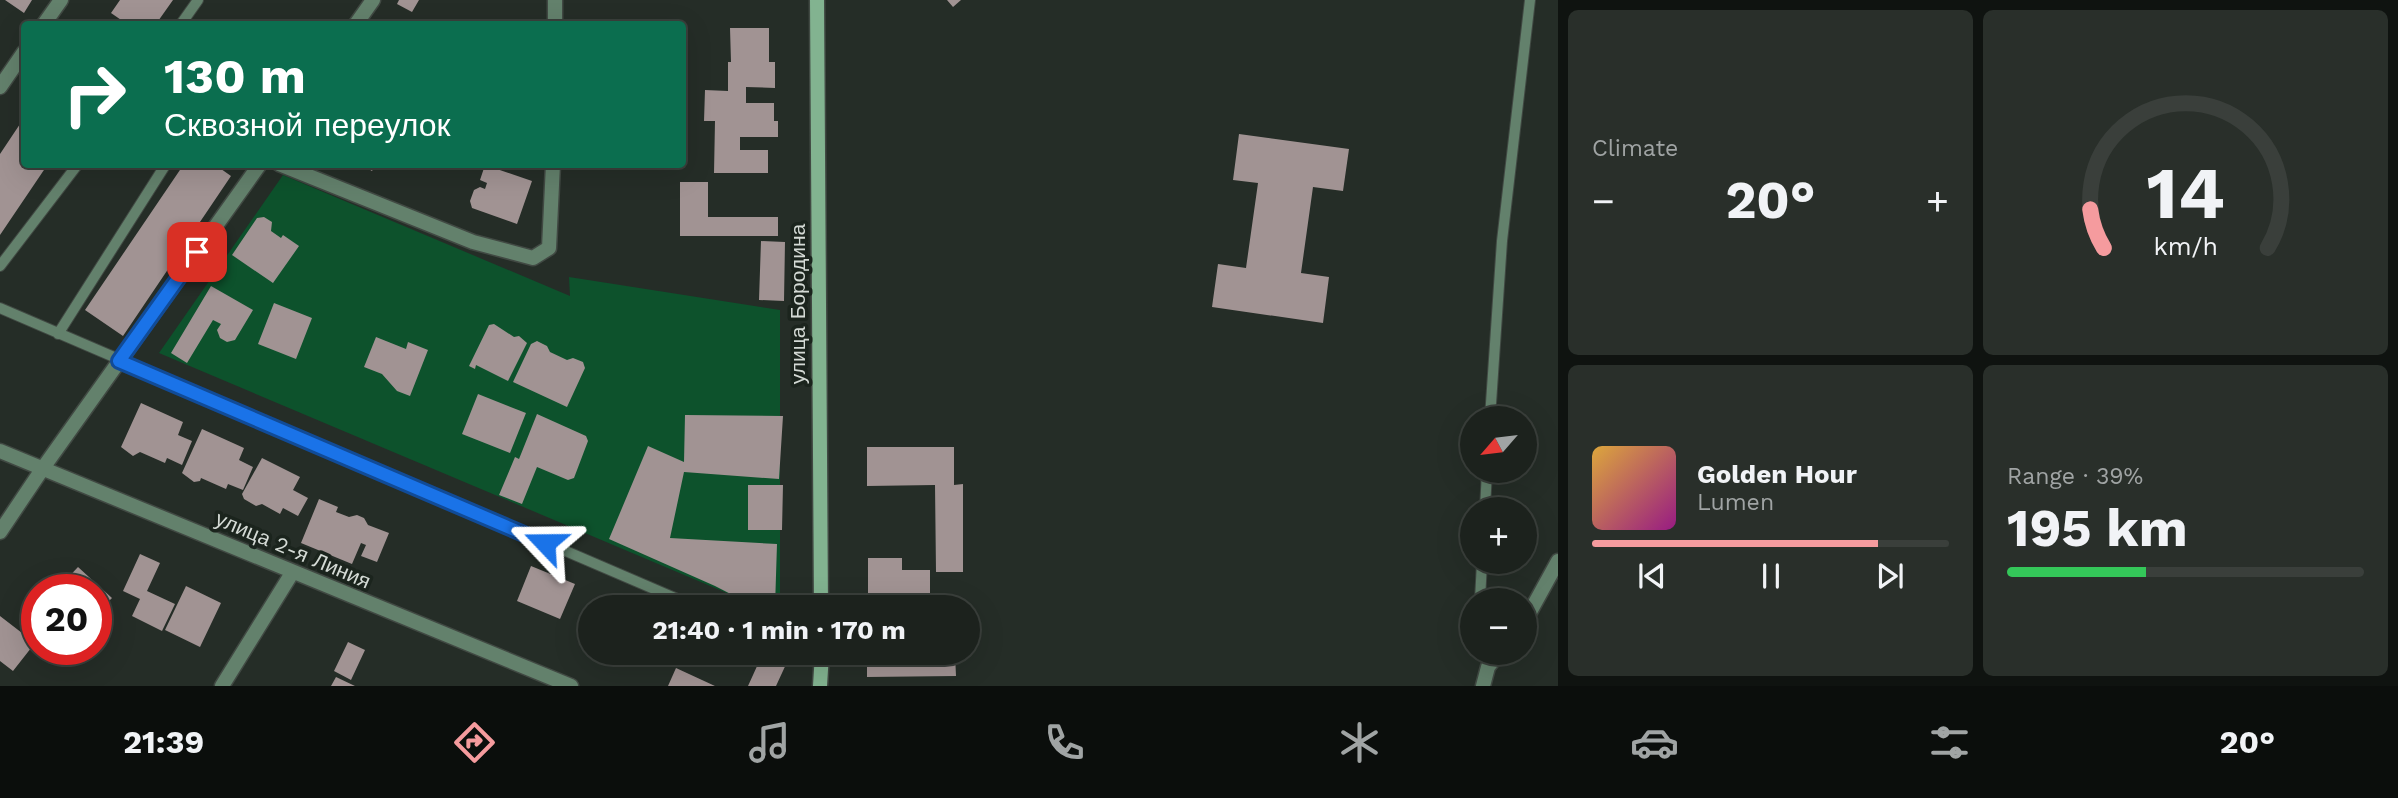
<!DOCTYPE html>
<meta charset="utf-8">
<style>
body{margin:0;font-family:"Work Sans",sans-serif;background:#292f2a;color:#f1f3f6;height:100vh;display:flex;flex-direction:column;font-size:26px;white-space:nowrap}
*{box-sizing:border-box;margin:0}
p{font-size:23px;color:#a0a4a4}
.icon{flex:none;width:38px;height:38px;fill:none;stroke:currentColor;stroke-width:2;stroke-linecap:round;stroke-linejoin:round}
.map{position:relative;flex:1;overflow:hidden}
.side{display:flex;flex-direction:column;gap:10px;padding:10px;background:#0f1310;width:840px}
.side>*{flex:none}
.banner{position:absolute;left:21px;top:21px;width:665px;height:147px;border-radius:7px;box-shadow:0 7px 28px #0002,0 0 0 2px #3a3f3b;background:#0b6e4f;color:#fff;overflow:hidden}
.needle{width:46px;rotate:242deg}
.tools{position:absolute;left:1460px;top:406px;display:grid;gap:14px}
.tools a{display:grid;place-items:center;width:77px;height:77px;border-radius:50%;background:#1c221d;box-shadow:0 7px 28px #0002,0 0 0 2px #3a3f3b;font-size:35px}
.speed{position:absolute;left:21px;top:574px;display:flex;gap:14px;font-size:35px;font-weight:700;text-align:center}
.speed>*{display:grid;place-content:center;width:91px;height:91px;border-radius:50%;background:#1c221d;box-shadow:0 7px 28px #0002,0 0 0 2px #3a3f3b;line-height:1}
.speed .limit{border:10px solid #d22;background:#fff;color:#111}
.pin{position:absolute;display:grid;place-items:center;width:60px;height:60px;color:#fff;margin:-30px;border-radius:14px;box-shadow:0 4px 10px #0006}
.me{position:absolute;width:77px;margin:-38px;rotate:293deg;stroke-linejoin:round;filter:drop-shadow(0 0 5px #0008)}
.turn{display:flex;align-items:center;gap:24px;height:147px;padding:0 28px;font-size:32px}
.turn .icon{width:91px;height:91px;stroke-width:2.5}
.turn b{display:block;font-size:49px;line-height:60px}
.big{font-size:52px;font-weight:700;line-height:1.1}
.side .tile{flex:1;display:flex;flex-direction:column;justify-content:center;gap:10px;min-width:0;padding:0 24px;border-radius:10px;background:#292f2a}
.side .dial{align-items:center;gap:0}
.dial svg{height:182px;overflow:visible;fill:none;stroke:#3a3f3b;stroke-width:7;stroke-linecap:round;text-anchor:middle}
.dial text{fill:#f1f3f6;stroke:none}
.song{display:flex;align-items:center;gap:21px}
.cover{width:84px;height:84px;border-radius:10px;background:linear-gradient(135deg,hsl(40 70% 55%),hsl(310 70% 35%))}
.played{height:7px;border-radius:4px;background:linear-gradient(90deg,#f59b9e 80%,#3a3f3b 80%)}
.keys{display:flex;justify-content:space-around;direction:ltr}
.heat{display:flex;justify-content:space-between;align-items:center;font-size:38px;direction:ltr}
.charge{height:10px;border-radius:5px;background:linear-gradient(90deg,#34c759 39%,#3a3f3b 0)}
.side .tiles{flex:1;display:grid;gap:10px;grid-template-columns:repeat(2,1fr)}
.trip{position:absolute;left:578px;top:595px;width:402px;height:70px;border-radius:35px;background:#1c221d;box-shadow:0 7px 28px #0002,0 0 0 2px #3a3f3b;font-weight:700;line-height:70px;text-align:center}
.tabs{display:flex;height:112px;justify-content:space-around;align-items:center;background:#0b0e0c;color:#a0a4a4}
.tabs .icon{width:49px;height:49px}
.tabs .current{color:#f59b9e}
.tabs b{font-size:32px;color:#f1f3f6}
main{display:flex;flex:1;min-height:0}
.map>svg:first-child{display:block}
.green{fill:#0d522c}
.building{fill:#a19393}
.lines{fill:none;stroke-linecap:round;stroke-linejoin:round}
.lane-casing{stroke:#414943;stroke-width:12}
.street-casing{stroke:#414943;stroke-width:17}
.secondary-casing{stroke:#414943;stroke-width:17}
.lane{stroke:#63816c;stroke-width:10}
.street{stroke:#63816c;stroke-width:14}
.secondary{stroke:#82b390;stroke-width:14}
.route-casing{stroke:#114b97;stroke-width:18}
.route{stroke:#1a73e8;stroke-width:12}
.labels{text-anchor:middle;stroke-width:7;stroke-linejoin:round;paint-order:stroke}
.street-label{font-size:21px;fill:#d4dad5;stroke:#1b241d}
</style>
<main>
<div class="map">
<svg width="1558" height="686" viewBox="0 0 1558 686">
<rect width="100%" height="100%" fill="#252d27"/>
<path class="green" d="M283 175 570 296 569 277 780 310V607H760L159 353Z"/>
<path class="building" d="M5 0H32L24 13Z
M120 0H173L156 24H127L111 13Z
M399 0H419L412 12 397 4Z
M947 0H961L953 7Z
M730 28H769V62H775V88L746 87V103H774V121H778V137H740V150H768V173H714L715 121H704L705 90 728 91V62H731Z
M24 118V164H48L0 235V154Z
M1239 134 1349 149 1343 191 1313 187 1301 273 1329 277 1323 323 1212 307 1218 264 1246 268 1258 183 1233 180Z
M184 164H214L231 176 123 336 85 310Z
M360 164H376L372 171Z
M485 165 532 181 517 224 472 208 470 201 474 190 480 187 485 189 487 183 480 180Z
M680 182H708V217H778V236H680Z
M264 217 272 222 271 231 281 238 283 235 299 246 273 283 232 255 257 218Z
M761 241 785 242 784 301 759 300Z
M211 286 253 310 235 340 227 342 220 338 217 330 221 324 213 320 187 363 171 353Z
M274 303 312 318 296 359 258 344Z
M494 324 514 337 519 336 527 343 508 381 476 365 475 369 469 366 489 325Z
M376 337 406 349 408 342 428 350 410 396 397 391 382 374 364 367Z
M537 341 547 346 550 352 567 360 573 358 583 362 585 368 567 407 513 382 531 344Z
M478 394 526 413 510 453 462 434Z
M141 403 183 422 178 435 192 441 182 465 167 458 165 463 140 452 133 456 121 447Z
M537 414 586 436 588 441 574 478 568 480 537 467 522 504 499 495 515 457 519 459Z
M685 415 783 416 779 479 684 472 670 538 777 544 775 607H756L715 586 609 539 648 446 684 462Z
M202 429 244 448 239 460 253 467 243 490 228 484 226 489 201 478 200 481 194 482 182 473Z
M867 447H954V485L963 484V572H936L935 485 867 486Z
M262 458 300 477 293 490 308 498 298 516 283 508 280 514 262 504 256 506 244 499 242 494Z
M748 485H783L782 530H748Z
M319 499 338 507 336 512 349 517 357 515 364 518 368 525 389 533 377 562 361 556 366 545 361 543 352 564 301 543Z
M140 554 160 563 147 591 175 604 162 631 132 616 140 599 123 591Z
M868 558H902V570H930V602H903V607H868Z
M531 566 575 584 560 619 517 601Z
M78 567 112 598 96 614V590H71L63 583Z
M186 586 221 603 200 647 165 630Z
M0 616 35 643 13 671 0 661Z
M348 642 365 650 351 680 334 671Z
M763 653H772L788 660 776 686H748Z
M867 653 955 654 956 676 867 677Z
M676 668 715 686H668Z
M336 677 355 686H331Z"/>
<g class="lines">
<g class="lane-casing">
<path id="lane" d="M181 24 198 0
M0 266 78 164
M0 308 696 607
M58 334 166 164
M1490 418 1502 241 1530 0
M1485 509 1487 471
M1480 600 1482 562
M802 653 822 661"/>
</g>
<g class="street-casing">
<path id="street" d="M44 24 61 0
M356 24 373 0
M555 24V0
M0 87 24 52
M279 164 473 242 533 258 549 248 553 164
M0 451 571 686
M0 532 43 468 260 164
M1524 623 1558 561
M222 686 292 573
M1483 686 1488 667 1499 653"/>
</g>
<g class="secondary-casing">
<path id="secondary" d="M817 0 821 607
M820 686 822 653"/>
</g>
<use href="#lane" class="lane"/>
<use href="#street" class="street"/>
<use href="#secondary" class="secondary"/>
</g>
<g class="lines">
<g class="route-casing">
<path id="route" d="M197 252 119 361 545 543"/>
</g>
<use href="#route" class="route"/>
</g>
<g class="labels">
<g class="street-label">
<text transform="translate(798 304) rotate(-90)" y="7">улица Бородина</text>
<text transform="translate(293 550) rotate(23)" y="7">улица 2-я Линия</text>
</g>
</g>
</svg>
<div class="tools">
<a><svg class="needle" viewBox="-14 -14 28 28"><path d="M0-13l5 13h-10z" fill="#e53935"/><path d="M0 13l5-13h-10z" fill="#a0a4a4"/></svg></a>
<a>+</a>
<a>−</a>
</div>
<div class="speed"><div class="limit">20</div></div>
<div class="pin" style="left:197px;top:252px;background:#d93025"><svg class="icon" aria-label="arrive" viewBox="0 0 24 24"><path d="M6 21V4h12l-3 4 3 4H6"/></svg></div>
<svg class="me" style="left:545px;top:543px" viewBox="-20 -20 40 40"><path d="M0-17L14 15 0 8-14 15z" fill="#1a73e8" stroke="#fff" stroke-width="4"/></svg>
<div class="trip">21:40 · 1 min · 170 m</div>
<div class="banner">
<div class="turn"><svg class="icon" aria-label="right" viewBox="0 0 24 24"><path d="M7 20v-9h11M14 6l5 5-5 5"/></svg><div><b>130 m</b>Сквозной переулок</div></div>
</div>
</div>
<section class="side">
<div class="tiles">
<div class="tile"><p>Climate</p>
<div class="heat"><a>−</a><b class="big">20°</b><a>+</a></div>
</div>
<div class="tile dial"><svg viewBox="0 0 100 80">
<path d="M14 69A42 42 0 1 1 86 69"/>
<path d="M14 69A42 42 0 0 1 8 52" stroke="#f59b9e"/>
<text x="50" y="56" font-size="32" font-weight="700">14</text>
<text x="50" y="72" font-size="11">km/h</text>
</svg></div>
<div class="tile">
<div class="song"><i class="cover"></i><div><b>Golden Hour</b><p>Lumen</p></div></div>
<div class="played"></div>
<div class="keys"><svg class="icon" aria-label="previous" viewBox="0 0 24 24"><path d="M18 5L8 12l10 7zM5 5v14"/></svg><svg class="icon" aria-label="pause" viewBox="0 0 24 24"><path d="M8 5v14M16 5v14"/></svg><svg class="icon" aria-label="next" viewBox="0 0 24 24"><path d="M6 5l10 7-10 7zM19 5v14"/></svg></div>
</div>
<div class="tile"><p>Range · 39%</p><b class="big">195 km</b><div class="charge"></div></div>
</div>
</section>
</main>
<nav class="tabs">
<b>21:39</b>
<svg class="icon current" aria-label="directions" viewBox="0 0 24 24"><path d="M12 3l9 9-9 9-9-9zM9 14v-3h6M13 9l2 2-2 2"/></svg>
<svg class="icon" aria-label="music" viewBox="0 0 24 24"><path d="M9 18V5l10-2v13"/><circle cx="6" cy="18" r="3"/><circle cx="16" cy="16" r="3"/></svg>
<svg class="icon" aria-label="phone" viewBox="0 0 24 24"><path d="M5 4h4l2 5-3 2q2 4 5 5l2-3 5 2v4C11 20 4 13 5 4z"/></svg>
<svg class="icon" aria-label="climate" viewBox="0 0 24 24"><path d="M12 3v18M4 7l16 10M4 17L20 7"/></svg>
<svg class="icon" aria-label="car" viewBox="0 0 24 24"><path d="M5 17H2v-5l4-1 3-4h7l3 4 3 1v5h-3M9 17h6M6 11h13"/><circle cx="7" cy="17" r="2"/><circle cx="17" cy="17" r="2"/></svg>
<svg class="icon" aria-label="filters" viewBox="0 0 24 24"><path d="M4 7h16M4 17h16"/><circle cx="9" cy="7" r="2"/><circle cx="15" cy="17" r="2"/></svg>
<b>20°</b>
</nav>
